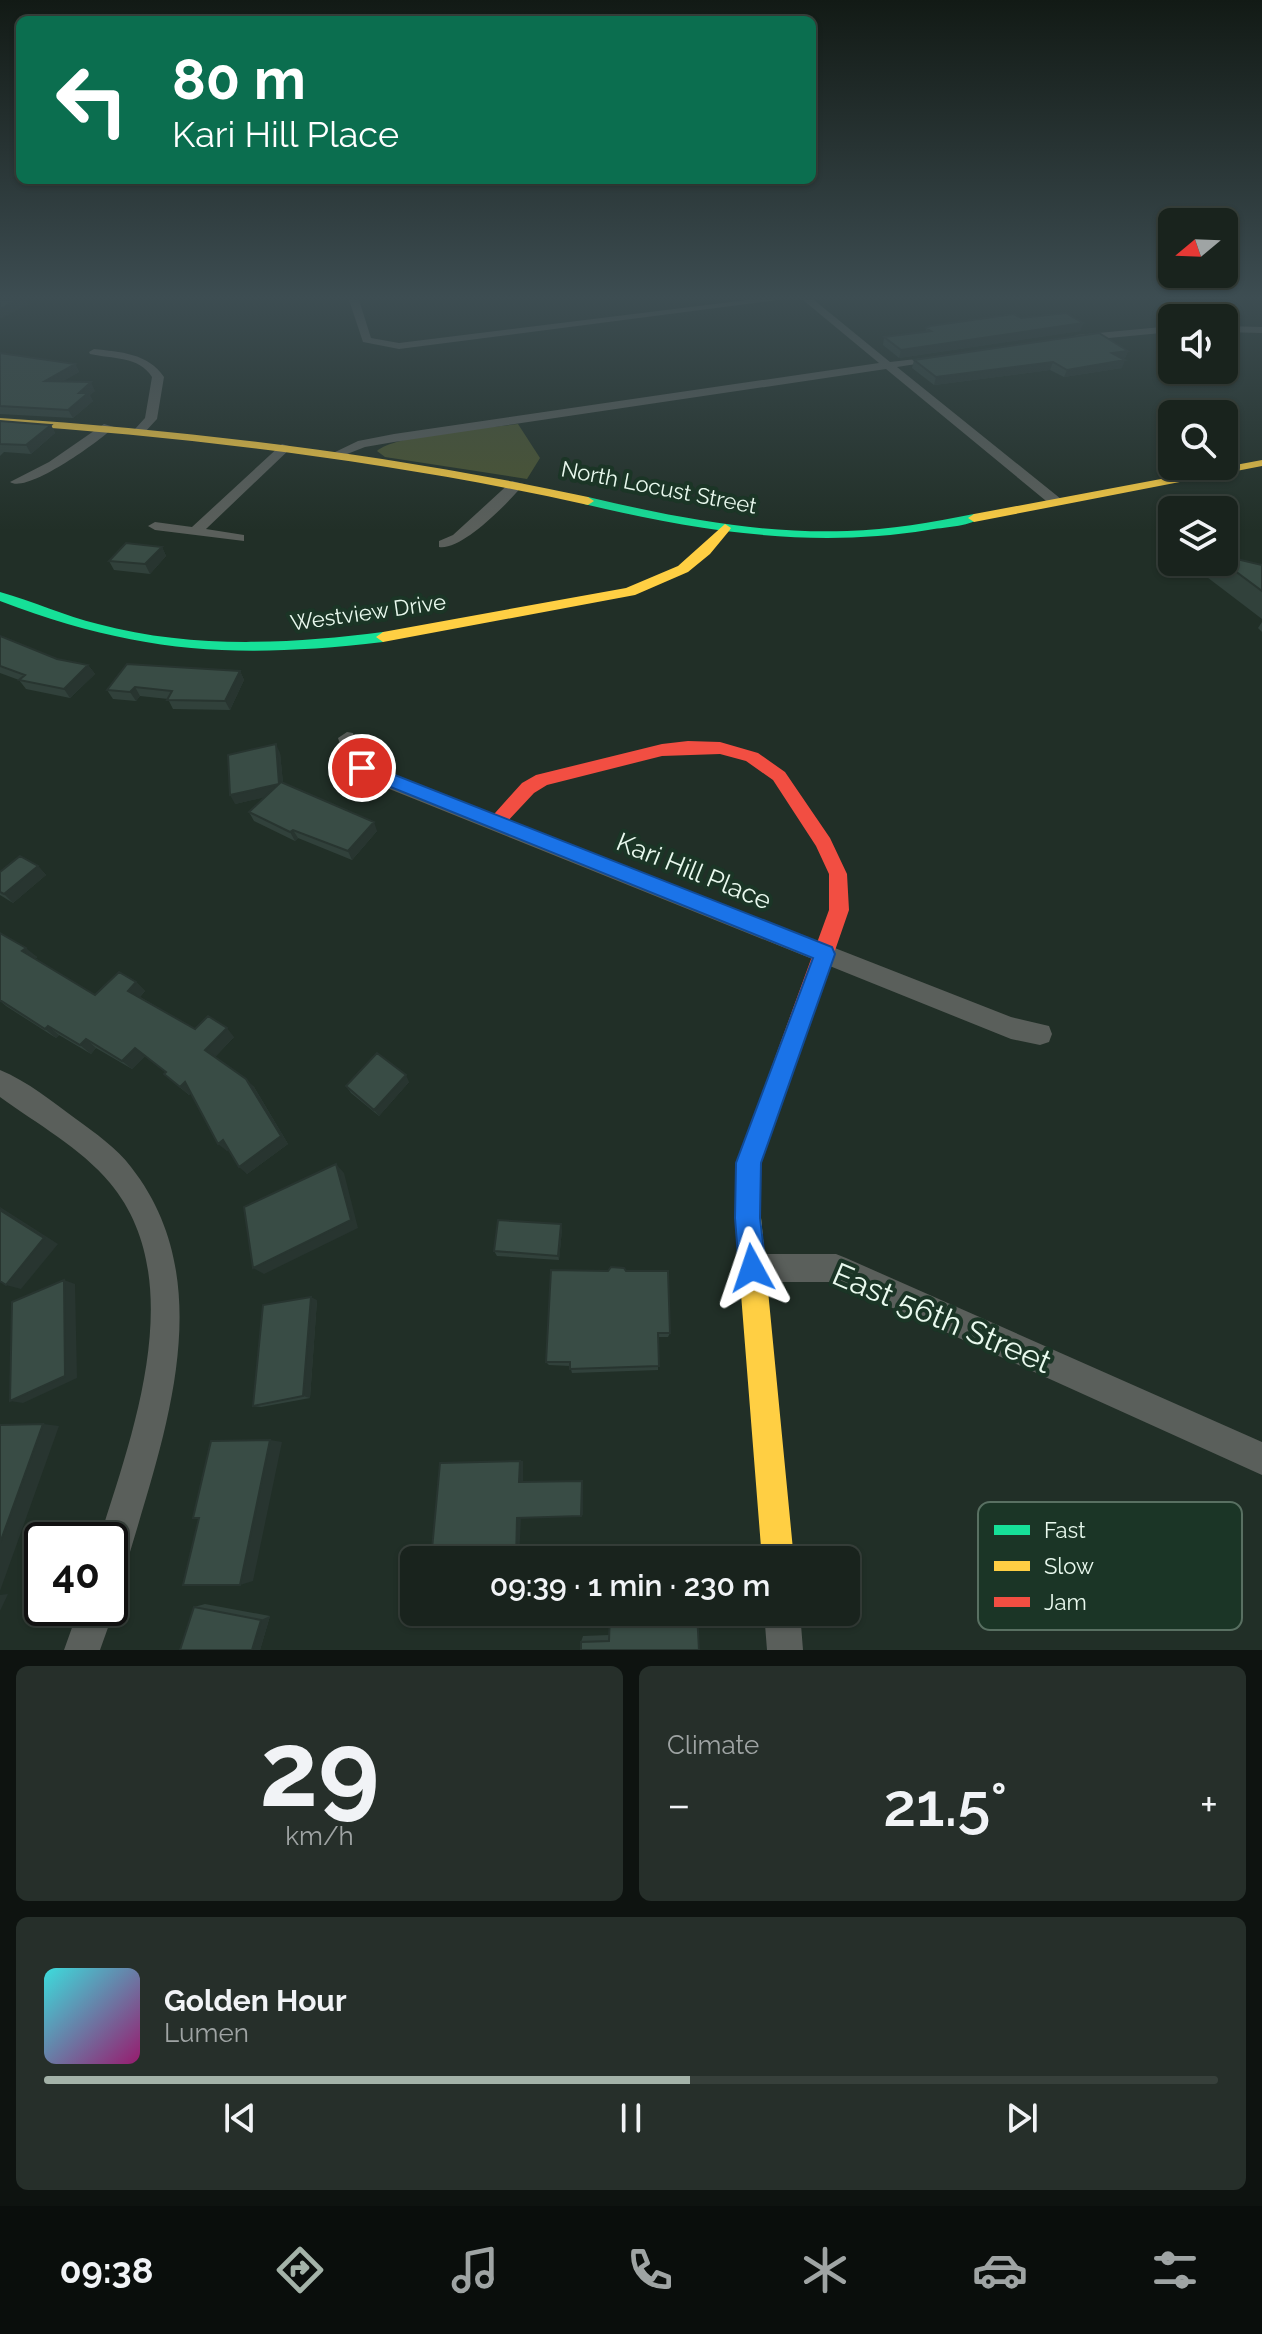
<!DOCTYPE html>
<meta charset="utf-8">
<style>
body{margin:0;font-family:Raleway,sans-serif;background:#262f2a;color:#f1f3f6;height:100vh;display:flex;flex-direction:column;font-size:30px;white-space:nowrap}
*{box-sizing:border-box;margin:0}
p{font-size:26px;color:#9fa4a4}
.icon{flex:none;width:44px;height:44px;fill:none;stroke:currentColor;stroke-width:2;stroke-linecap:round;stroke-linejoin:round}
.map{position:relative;height:1650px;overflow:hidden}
.drawer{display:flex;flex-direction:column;gap:16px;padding:16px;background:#0e1310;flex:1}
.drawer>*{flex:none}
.guide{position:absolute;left:16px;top:16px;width:800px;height:168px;border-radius:12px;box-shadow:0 2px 6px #0004,0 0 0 2px #37403b;background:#0b6e4f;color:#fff;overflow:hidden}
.needle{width:52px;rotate:251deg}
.controls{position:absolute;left:1158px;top:208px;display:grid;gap:16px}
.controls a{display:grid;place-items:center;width:80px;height:80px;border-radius:12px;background:#19231d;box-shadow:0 2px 6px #0004,0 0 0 2px #37403b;font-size:40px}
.speed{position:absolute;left:24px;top:1522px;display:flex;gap:16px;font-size:40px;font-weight:700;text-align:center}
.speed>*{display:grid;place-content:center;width:104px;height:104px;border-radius:50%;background:#19231d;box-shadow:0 2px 6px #0004,0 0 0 2px #37403b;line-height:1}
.speed .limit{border:4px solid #111;border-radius:12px;background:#fff;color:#111}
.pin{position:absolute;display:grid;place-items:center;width:68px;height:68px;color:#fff;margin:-34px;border:4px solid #fff;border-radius:50%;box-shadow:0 2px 8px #0007}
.me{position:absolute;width:88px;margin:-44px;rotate:355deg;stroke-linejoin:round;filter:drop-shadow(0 0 6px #0008)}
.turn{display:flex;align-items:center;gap:28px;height:168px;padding:0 24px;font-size:36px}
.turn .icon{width:104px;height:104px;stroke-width:2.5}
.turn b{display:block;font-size:56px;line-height:68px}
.big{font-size:60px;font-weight:600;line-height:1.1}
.drawer .widget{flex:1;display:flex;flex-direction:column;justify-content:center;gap:12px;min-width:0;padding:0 28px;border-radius:12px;background:#262f2a}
.drawer .dial{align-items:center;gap:0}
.dial b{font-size:104px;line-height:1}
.song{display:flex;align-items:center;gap:24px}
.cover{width:96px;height:96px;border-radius:12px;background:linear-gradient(135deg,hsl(180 70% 55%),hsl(320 70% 35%))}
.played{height:8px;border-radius:4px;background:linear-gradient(90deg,#a3b2a8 55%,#37403b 55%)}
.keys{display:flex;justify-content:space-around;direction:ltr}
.heat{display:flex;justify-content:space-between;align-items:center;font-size:44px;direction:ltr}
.drawer .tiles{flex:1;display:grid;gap:16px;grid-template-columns:1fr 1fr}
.widget:last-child{grid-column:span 2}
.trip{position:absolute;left:400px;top:1546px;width:460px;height:80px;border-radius:12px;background:#19231d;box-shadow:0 2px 6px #0004,0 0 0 2px #37403b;font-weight:600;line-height:80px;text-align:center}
.dock{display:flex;height:128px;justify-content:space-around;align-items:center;background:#0a0e0c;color:#9fa4a4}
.dock .icon{width:56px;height:56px}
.dock .selected{color:#a3b2a8}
.dock b{font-size:36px;color:#f1f3f6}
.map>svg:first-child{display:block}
.green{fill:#4b5531}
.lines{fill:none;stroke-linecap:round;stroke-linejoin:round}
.street{fill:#5a5f5b;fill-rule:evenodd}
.fast{fill:#16e098;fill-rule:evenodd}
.slow{fill:#ffcf43;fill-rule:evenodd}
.jam{fill:#f24e42;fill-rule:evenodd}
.wall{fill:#31413b}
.shaded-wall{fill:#283530}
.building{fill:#394c45;stroke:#283530;stroke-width:2}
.route{fill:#1a73e8;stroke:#114b97;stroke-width:2}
.labels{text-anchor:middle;stroke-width:8;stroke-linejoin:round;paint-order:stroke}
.far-street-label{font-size:22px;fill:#e9f9ee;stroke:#1b3526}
.street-label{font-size:26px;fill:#e9f9ee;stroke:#1b3526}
.near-street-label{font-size:32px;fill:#e9f9ee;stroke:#1b3526}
.key{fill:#1b3526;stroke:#597062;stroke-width:2}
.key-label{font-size:22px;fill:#e9f9ee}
</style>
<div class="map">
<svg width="1262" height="1650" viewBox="0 0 1262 1650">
<rect width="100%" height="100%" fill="#212f27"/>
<path class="green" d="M518 424 540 458 527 479 385 457 377 451C397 434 488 428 518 424Z"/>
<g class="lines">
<path class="street" d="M349 300H359L371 338 399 343 747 300H778L399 349 363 342Z
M803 300H814L890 362 942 356V360L897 367 1061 499V505H1051L886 369 394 442 365 447 337 458 331 454 358 441 394 434 879 363Z
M1172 326V332L1077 341 1072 338 1077 335Z
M1224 326 1262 327V333L1224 332Z
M94 349C120 352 148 353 164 377L157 419 145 432 135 429 145 418 152 377C139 356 112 359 90 354L89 352Z
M104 424 114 427C100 441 27 494 10 482L49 462Z
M282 444 292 447 206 529 244 535V541L155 530 148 526 155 522 192 527Z
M512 481 524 484C509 502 462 551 439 547V541L453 535Z
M347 732 353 733 362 756 386 772 1011 1017 1049 1026 1052 1034 1049 1042 1040 1045 1011 1039 372 782 347 765 338 738Z
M0 1070C27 1081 53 1102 76 1119 95 1133 117 1148 131 1167 222 1283 164 1436 127 1562L122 1574 110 1579V1540H99C132 1435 191 1280 110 1183 81 1148 37 1124 0 1097Z
M752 1254H836L846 1258 1262 1442V1475L835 1282H752L742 1278 738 1268 742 1258Z
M110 1596 115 1608 100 1650H64L79 1608H110Z
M764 1612H800L803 1650H767Z"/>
<path class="fast" d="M588 497C673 517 759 534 847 531 890 530 932 522 974 514L980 518C968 527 943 527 928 530 811 549 697 531 584 504V498Z
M0 592C33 601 65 616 98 624 192 649 288 644 383 632L390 637 383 642C236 659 140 654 0 601Z"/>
<path class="slow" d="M0 418C198 431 394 455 588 497L594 501 588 505C394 462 198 438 0 424Z
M1262 460V466L974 522 968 518 974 514Z
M725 524 731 528 729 531 710 554 688 572 635 595 383 642 376 637 383 632 626 588 678 566Z
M766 1103 774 1107 778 1115 761 1163V1218L794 1560H762L735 1218 737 1163 758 1107Z"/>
<path class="jam" d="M688 741 720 742 758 753 785 772 830 838 847 874 849 910 778 1115 774 1123 766 1127 758 1123 754 1115 829 910V874L816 846 773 780 746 761 720 754 662 756 547 785 534 793 502 827H490L487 822 522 783 536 775 662 744Z"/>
</g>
<path class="wall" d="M1021 318 1083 323 1080 331 899 358 883 345 884 337 926 332V328Z
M1128 351 1125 358 1122 359V368L1064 377 1050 370 934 385 912 368 914 360Z
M0 353 75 364 79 372 63 381 95 391 89 395 93 401 73 418 0 414Z
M0 421 51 425 55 433 31 454 4 452 0 456Z
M162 547 166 556 150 574 114 570 109 561Z
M1205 562H1224L1262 565V619L1199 571Z
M1262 622V632L1258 628Z
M0 636 57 659 88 665 95 674 70 698 26 689 19 680 0 673Z
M240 671 244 680 230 710 173 709 168 699 140 696 136 701 113 699 107 690Z
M280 753 283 783 377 831 352 860 298 838 295 841 254 821 249 812 265 797 235 804Z
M38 866 46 875 13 903 0 895V872Z
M0 933 37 957 35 959 95 995 136 982 145 991 140 997 195 1029 234 1037 215 1057 254 1087 288 1144 247 1174 229 1149 227 1151 191 1093 189 1095 164 1074 166 1072 145 1056 132 1069 96 1048 91 1054 59 1035 56 1038 6 1006 0 1001Z
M409 1082 379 1116 351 1093 346 1086Z
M562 1229 559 1260 497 1256 494 1251Z
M551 1270 670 1333 668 1337H658V1370L572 1373 570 1366 549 1365 546 1362Z
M317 1300 310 1398 261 1407 253 1406Z
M205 1604 270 1616 260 1650H180L194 1607Z
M609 1635 699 1650 581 1642 583 1636Z"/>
<path class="shaded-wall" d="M17 300H27L29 304 0 319V309Z
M1083 323 1080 331 899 358 901 350Z
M1128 351 1125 358 1109 360 1112 353Z
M1125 360 1122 368 1064 377 1067 370Z
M1053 362 1050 370 934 385 936 377Z
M75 364 79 372 50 389 45 381Z
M91 382 95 391 90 395 93 401 73 418 68 410 79 393Z
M51 425 55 433 31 454 26 445Z
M162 547 166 556 150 574 145 564Z
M88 665 95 674 70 698 64 689Z
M240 671 244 680 230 710 225 701Z
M135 687 140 696 136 701 130 692Z
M276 744 280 753 284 793 235 804 230 795Z
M374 822 377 831 352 860 348 851Z
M293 830 298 838 295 841 290 832Z
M38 866 46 875 13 903 4 894Z
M26 948 37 957 33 960 22 951Z
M136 982 145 991 137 1000 128 991Z
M48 1026 59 1035 56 1038 45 1029Z
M227 1028 234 1037 214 1058 205 1050Z
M86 1039 96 1048 91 1054 80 1045Z
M135 1048 145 1056 132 1069 122 1061Z
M406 1075 409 1082 379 1116 374 1110Z
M246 1079 254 1087 288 1144 247 1174 239 1167Z
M185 1082 194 1090 189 1095 180 1087Z
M223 1140 232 1147 227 1151 218 1144Z
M336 1164 344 1173 358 1228 264 1274 253 1268Z
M0 1207 58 1244 21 1289 6 1285Z
M561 1224 562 1229 559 1260 558 1256Z
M64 1280 75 1284 77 1378 23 1403 10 1401Z
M311 1297 317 1300 310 1398 303 1396Z
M43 1424 59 1426 0 1591V1543Z
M270 1440 282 1442 253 1581 240 1585Z
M520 1461H523V1482H519Z
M582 1481H583V1515L581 1516Z
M521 1517 519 1560H516L517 1518Z
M8 1594 0 1611V1595Z
M270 1616 260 1650H252L261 1620Z"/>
<path class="building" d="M0 300H17L0 309Z
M1066 313 1083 323 901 350 884 337 931 331 926 328 930 326 1014 314 1021 318Z
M1099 333 1128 351 1112 353 1125 360 1067 370 1053 362 936 377 914 360Z
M0 353 75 364 45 381 91 382 79 393H88L68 410 0 406Z
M0 421 51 425 26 445 0 444Z
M126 543 162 547 145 564 109 561Z
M1224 556 1262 565V591L1223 562H1224Z
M0 636 57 659 88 665 64 689 19 680 25 675 0 666Z
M127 664 240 671 225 701 167 700 172 691 135 687 130 692 107 690Z
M276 744 279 784 230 795 228 755Z
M281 782 374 822 348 851 293 830 290 832 249 812Z
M20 856 38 866 4 894 0 892V872Z
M0 933 26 948 22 951 95 995 119 972 136 982 128 991 195 1029 208 1016 227 1028 205 1050 246 1079 281 1136 239 1167 223 1140 218 1144 185 1082 180 1087 164 1074 166 1072 135 1048 122 1061 86 1039 80 1045 48 1026 45 1029 0 1000Z
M377 1053 406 1075 374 1110 346 1086Z
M336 1164 351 1220 253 1268 244 1207Z
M0 1210 44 1238 6 1285 0 1281Z
M498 1220 561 1224 558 1256 494 1251Z
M611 1267 624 1268 626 1271H668L670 1333H658L659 1366 570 1369V1362H546L551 1270 608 1271Z
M64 1280 65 1376 10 1401 12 1302Z
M311 1297 303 1396 253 1406 263 1305Z
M43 1424 0 1543V1425Z
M270 1440 240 1585H183L199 1518H193L211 1441Z
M520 1461 519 1482 582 1481 581 1516 517 1518 516 1560H431L440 1463Z
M194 1607 261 1620 252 1650H180Z
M610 1612H697L699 1650H581V1642L609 1641Z"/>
<linearGradient id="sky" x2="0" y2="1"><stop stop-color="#121a15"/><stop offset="0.56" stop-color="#3d4d52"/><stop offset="1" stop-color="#3d4d52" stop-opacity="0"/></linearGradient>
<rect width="1262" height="531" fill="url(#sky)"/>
<path class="route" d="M362 762 832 947 835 954 761 1163 760 1218 766 1268 762 1277 752 1281 743 1277 739 1268 735 1218 736 1163 813 958 356 773 354 768 356 764Z"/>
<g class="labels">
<g class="far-street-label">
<text transform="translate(659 487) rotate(11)" y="8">North Locust Street</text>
<text transform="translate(368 612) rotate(-8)" y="8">Westview Drive</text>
</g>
<g class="street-label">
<text transform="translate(694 871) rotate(22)" y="9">Kari Hill Place</text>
</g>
<g class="near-street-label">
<text transform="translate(942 1318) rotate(23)" y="11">East 56th Street</text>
</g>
</g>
<rect x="978" y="1502" width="264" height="128" rx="12" class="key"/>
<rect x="994" y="1525" width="36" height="10" fill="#16e098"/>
<rect x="994" y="1561" width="36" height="10" fill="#ffcf43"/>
<rect x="994" y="1597" width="36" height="10" fill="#f24e42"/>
<g class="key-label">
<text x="1044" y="1538">Fast</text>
<text x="1044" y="1574">Slow</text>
<text x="1044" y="1610">Jam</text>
</g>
</svg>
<div class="controls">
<a><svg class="needle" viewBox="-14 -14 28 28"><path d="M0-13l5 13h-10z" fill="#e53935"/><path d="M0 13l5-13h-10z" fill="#9fa4a4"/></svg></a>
<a><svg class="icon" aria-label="sound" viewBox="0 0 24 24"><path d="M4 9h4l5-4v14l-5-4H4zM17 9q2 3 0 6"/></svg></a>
<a><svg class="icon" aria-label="search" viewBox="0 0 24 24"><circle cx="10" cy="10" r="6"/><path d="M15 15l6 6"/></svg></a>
<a><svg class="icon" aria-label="layers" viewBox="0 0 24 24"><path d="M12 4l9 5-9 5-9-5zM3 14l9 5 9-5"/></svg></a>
</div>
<div class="speed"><div class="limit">40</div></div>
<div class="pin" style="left:362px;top:768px;background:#d93025"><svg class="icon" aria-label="arrive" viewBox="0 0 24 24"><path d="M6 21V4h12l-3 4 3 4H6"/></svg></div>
<svg class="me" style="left:752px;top:1268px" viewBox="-20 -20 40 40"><path d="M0-17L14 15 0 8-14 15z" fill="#1a73e8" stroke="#fff" stroke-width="4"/></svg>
<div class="trip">09:39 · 1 min · 230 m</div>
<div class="guide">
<div class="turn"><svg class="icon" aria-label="left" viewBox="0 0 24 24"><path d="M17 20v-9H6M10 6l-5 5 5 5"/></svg><div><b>80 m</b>Kari Hill Place</div></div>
</div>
</div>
<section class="drawer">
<div class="tiles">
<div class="widget dial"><b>29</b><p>km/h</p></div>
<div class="widget"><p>Climate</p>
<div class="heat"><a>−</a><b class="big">21.5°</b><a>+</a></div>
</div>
<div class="widget">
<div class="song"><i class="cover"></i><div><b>Golden Hour</b><p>Lumen</p></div></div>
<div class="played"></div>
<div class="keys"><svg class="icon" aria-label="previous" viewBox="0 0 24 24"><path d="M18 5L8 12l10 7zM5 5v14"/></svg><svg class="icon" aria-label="pause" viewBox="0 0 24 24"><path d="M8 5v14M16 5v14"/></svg><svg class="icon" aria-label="next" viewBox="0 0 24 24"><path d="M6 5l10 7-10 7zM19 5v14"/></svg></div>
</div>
</div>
</section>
<nav class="dock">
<b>09:38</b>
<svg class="icon selected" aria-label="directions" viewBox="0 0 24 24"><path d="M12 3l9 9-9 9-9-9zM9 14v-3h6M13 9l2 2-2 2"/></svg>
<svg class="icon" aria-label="music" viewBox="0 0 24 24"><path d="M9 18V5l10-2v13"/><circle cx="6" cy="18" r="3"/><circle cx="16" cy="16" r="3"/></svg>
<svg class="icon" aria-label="phone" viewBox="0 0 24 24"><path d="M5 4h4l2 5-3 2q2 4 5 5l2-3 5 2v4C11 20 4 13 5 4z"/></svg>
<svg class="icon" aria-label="climate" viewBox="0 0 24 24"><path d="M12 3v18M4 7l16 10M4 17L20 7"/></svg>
<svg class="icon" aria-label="car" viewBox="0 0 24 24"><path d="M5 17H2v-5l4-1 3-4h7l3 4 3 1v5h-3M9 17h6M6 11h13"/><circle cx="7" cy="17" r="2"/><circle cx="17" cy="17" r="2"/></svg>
<svg class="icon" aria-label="filters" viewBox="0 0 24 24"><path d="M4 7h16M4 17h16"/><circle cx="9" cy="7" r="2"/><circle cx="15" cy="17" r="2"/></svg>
</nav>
